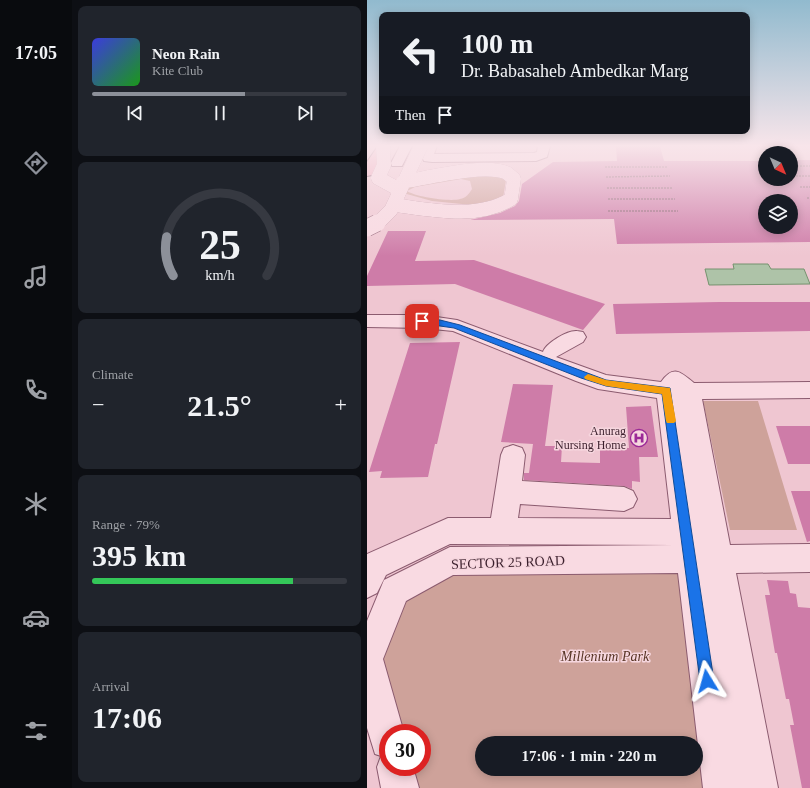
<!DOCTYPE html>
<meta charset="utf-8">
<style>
body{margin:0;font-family:"Times New Roman",serif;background:#20242c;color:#f1f3f6;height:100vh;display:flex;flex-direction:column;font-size:15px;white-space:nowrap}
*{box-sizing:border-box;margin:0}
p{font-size:13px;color:#9ea1a6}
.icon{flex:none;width:22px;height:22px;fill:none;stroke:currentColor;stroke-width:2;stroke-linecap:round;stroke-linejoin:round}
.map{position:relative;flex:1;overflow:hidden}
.details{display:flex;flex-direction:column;gap:6px;padding:6px;background:#0d0f14;width:295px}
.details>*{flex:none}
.guide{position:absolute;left:12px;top:12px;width:371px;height:122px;border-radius:8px;box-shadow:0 2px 10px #0003;background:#171b24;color:#f1f3f6;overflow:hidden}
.needle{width:26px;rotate:136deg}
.fabs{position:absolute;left:391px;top:146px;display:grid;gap:8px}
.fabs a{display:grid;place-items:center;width:40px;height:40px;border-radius:50%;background:#171b24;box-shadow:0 2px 10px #0003;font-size:20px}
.speed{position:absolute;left:12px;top:724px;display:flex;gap:8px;font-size:20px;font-weight:700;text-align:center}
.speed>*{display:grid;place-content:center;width:52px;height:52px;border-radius:50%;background:#171b24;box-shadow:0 2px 10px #0003;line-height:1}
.speed .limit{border:6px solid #d22;background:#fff;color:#111}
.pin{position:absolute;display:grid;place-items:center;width:34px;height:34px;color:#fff;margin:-17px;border-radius:8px;box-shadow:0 2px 6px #0006}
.me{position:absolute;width:44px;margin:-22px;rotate:352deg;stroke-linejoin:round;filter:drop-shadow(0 0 3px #0008)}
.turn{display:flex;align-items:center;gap:14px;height:84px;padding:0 16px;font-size:18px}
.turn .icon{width:52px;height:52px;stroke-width:2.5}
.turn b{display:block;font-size:28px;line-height:34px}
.then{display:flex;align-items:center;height:38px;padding:0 16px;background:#0003;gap:8px;font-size:15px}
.big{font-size:30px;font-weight:800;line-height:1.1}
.details .card{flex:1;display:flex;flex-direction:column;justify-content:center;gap:6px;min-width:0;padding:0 14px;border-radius:8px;background:#20242c}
.details .dial{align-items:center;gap:0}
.dial svg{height:104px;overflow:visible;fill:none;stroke:#363941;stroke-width:7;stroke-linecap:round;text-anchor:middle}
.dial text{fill:#f1f3f6;stroke:none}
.song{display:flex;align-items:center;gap:12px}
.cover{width:48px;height:48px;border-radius:6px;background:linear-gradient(135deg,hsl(240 70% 55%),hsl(120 70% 35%))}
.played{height:4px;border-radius:2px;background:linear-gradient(90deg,#8c9099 60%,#363941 60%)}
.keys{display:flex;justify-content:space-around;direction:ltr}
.heat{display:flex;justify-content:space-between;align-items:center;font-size:22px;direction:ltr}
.charge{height:6px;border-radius:3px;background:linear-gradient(90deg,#34c759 79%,#363941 0)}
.trip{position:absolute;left:108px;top:736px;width:228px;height:40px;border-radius:20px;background:#171b24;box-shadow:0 2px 10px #0003;font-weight:800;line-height:40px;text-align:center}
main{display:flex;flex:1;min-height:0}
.dock{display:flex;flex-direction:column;width:72px;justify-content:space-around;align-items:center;background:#090b0e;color:#9ea1a6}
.dock .icon{width:28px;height:28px}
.dock .selected{color:#8c9099}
.dock b{font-size:18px;color:#f1f3f6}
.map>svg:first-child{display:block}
.green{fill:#cea29a;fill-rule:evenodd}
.water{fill:#aec3a8;stroke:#75926e}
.building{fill:#ce7ca8;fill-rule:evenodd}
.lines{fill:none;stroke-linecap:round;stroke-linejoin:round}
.minor-casing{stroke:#8b5b6f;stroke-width:2}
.major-casing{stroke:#592f44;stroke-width:2}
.path{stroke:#8b5b6f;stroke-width:1.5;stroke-dasharray:2 1;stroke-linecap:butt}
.minor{fill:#f9dae2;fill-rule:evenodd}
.major{fill:#f29eb5;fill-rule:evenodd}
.minor-bridge-far1-casing{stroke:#8b5b6f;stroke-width:14;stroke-linecap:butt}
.minor-bridge-casing{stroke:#8b5b6f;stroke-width:18;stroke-linecap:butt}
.minor-bridge-far1{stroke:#f9dae2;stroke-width:14}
.minor-bridge{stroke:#f9dae2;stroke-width:17}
.route{fill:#1a73e8;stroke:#114b97}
.slow{fill:#f59e0b}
.labels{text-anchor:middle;stroke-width:3;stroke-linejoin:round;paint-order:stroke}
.poi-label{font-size:12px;fill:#3b1f2c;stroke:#f6d6de;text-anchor:end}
.near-street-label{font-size:14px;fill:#3b1f2c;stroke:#f6d6de}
.near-park-label{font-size:14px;font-style:italic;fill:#583526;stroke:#f6d6de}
</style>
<main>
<nav class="dock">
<b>17:05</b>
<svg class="icon selected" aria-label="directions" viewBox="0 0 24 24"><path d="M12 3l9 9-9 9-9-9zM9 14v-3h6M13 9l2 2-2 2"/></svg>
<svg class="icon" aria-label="music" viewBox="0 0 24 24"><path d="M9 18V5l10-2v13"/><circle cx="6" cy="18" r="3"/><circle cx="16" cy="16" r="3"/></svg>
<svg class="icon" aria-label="phone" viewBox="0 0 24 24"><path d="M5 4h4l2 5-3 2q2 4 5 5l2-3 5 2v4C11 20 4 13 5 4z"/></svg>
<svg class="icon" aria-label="climate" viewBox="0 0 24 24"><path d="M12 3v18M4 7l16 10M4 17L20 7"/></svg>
<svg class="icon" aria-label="car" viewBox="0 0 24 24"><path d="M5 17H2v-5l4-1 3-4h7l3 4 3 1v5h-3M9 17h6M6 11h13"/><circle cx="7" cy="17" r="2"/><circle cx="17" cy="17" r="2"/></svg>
<svg class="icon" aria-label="filters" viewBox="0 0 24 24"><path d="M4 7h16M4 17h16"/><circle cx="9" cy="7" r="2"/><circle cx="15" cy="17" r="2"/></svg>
</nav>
<section class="details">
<div class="card">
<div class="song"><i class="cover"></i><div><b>Neon Rain</b><p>Kite Club</p></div></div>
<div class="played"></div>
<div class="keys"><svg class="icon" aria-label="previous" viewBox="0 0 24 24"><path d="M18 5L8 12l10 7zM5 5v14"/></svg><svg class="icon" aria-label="pause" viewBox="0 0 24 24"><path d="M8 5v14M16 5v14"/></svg><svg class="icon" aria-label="next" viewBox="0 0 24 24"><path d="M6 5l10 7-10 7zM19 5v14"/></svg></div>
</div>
<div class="card dial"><svg viewBox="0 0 100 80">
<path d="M14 69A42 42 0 1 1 86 69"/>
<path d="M14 69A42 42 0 0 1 9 39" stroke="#8c9099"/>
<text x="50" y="56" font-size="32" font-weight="700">25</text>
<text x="50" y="72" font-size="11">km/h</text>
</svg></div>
<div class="card"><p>Climate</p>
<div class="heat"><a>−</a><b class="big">21.5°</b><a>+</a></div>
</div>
<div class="card"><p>Range · 79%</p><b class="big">395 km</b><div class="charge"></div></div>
<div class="card"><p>Arrival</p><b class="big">17:06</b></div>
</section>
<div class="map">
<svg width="443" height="788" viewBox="0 0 443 788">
<rect width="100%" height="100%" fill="#efc6d1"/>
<path class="green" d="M123 173 139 180 136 198 115 206 65 201 36 193 40 186ZM94 179 103 181 105 189C102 194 99 198 93 199 83 202 49 197 40 191L48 187Z
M336 401H391L430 530H363Z
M87 570H315L343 788H48L43 767H55V733H33L13 657 35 600ZM115 743H329V769H115Z"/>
<path class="water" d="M366 264H401L404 269H437L443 284 342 285 338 269H367Z"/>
<path class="building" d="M249 146H293L297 161H398V179H424V160H443V242L250 244 247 219 103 220 133 213 148 206 152 201 155 184 186 162 250 161ZM398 201H424V227H398Z
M21 231H59L48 261 107 260 238 304 216 330 88 284 0 286V276Z
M352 302H443V331L249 334 246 304Z
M93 342 70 444H68L61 477 13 478 15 471 2 472 43 343Z
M146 384 186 385 178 446H195L194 462 233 463V447L262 448 259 407 284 406 291 457H272L273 482 265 481V489L257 486 157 480V473H162L166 444 134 442Z
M409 426H443V464H421Z
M424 491H443V541L440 542Z
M400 580 421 581 423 593 429 594 431 607 443 608V788H435L423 725H427L422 699H419L410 653H408L398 595H403Z"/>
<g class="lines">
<g class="minor-casing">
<path id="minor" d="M33 146H45L35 166H25L24 163Z
M58 146H70L67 154 167 153 170 152 171 146H183L180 157 169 161 65 162 57 161 54 155Z
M0 315H56L90 320 176 352C178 344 200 330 210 331 212 331 214 332 216 332L219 337 216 342 189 357 239 375 294 382C306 365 313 371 327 383L443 382V398L335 399 363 545 443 544V572L369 573 411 788H336L311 573 86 575 39 601 16 659 37 733H21V767H46L52 788H14L10 767 14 756 8 754 0 728V621L17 580 83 547 307 545 83 544 19 575 10 593 0 598V554L81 518H124L134 455 137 448 146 445 155 448 158 455 155 481 257 487 266 491 270 499 266 507 257 511 153 504 151 518 304 519 290 398 231 389 209 381 86 331 56 328 0 327Z"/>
</g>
<g class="major-casing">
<path id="major" d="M11 146H23L5 175 0 176V162Z"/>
</g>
<path class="path" d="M424 166H443
M238 167H300
M426 176H443
M239 177 303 176
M433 187H443
M240 188H305
M440 198H443
M241 199H308
M241 211H311"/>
<use href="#minor" class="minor"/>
<use href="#major" class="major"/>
<g class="minor-bridge-far1-casing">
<path id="minor-bridge-far1" d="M16 147 17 165 11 178 33 190
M28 205C65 210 111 220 144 199L147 179C145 177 142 175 140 173 118 163 60 178 36 182
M8 224 15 219 24 210 54 146"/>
</g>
<g class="minor-bridge-casing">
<path id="minor-bridge" d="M0 228 10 223"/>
</g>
<use href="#minor-bridge-far1" class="minor-bridge-far1"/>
<use href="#minor-bridge" class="minor-bridge"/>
</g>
<linearGradient id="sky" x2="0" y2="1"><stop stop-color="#91bace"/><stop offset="0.57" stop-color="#f8e5ea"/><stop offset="1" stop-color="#f8e5ea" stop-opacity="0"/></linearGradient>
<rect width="443" height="256" fill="url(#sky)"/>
<path class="route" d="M55 318 73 320 93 325 239 380 303 388 347 681 345 686 340 688 335 686 333 681 295 394 239 386 214 378 87 328 52 323 51 321Z"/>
<path class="slow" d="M221 374 239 380 303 388 309 421 307 423H300L299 421 295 394 239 386 218 379 217 377Z"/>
<defs>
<g id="hospital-ring" transform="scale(0.9)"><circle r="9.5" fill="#f6d6de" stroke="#9b2a97" stroke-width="1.5"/><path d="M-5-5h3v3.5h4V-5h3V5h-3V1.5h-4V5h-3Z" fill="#9b2a97"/></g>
</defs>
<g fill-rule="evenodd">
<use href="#hospital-ring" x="272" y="438"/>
</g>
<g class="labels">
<g class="poi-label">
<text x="259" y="435">Anurag<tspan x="259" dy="14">Nursing Home</tspan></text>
</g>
<g class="near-street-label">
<text transform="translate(141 562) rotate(-2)" y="5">SECTOR 25 ROAD</text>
</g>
<g class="near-park-label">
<text x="238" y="661">Millenium Park</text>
</g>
</g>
</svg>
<div class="fabs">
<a><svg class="needle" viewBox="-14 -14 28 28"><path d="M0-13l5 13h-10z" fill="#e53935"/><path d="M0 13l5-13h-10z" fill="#9ea1a6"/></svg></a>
<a><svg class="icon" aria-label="layers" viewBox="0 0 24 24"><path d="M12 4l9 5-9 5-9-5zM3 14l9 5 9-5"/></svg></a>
</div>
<div class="speed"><div class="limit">30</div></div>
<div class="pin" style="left:55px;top:321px;background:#d93025"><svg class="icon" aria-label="arrive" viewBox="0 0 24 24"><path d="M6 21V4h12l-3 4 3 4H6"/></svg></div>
<svg class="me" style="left:340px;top:681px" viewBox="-20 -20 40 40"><path d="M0-17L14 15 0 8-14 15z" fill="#1a73e8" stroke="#fff" stroke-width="4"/></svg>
<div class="trip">17:06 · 1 min · 220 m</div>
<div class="guide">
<div class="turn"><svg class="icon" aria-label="left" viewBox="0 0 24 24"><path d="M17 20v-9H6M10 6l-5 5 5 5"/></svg><div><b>100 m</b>Dr. Babasaheb Ambedkar Marg</div></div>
<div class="then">Then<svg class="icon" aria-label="arrive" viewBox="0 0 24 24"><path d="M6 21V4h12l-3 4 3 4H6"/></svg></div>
</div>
</div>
</main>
